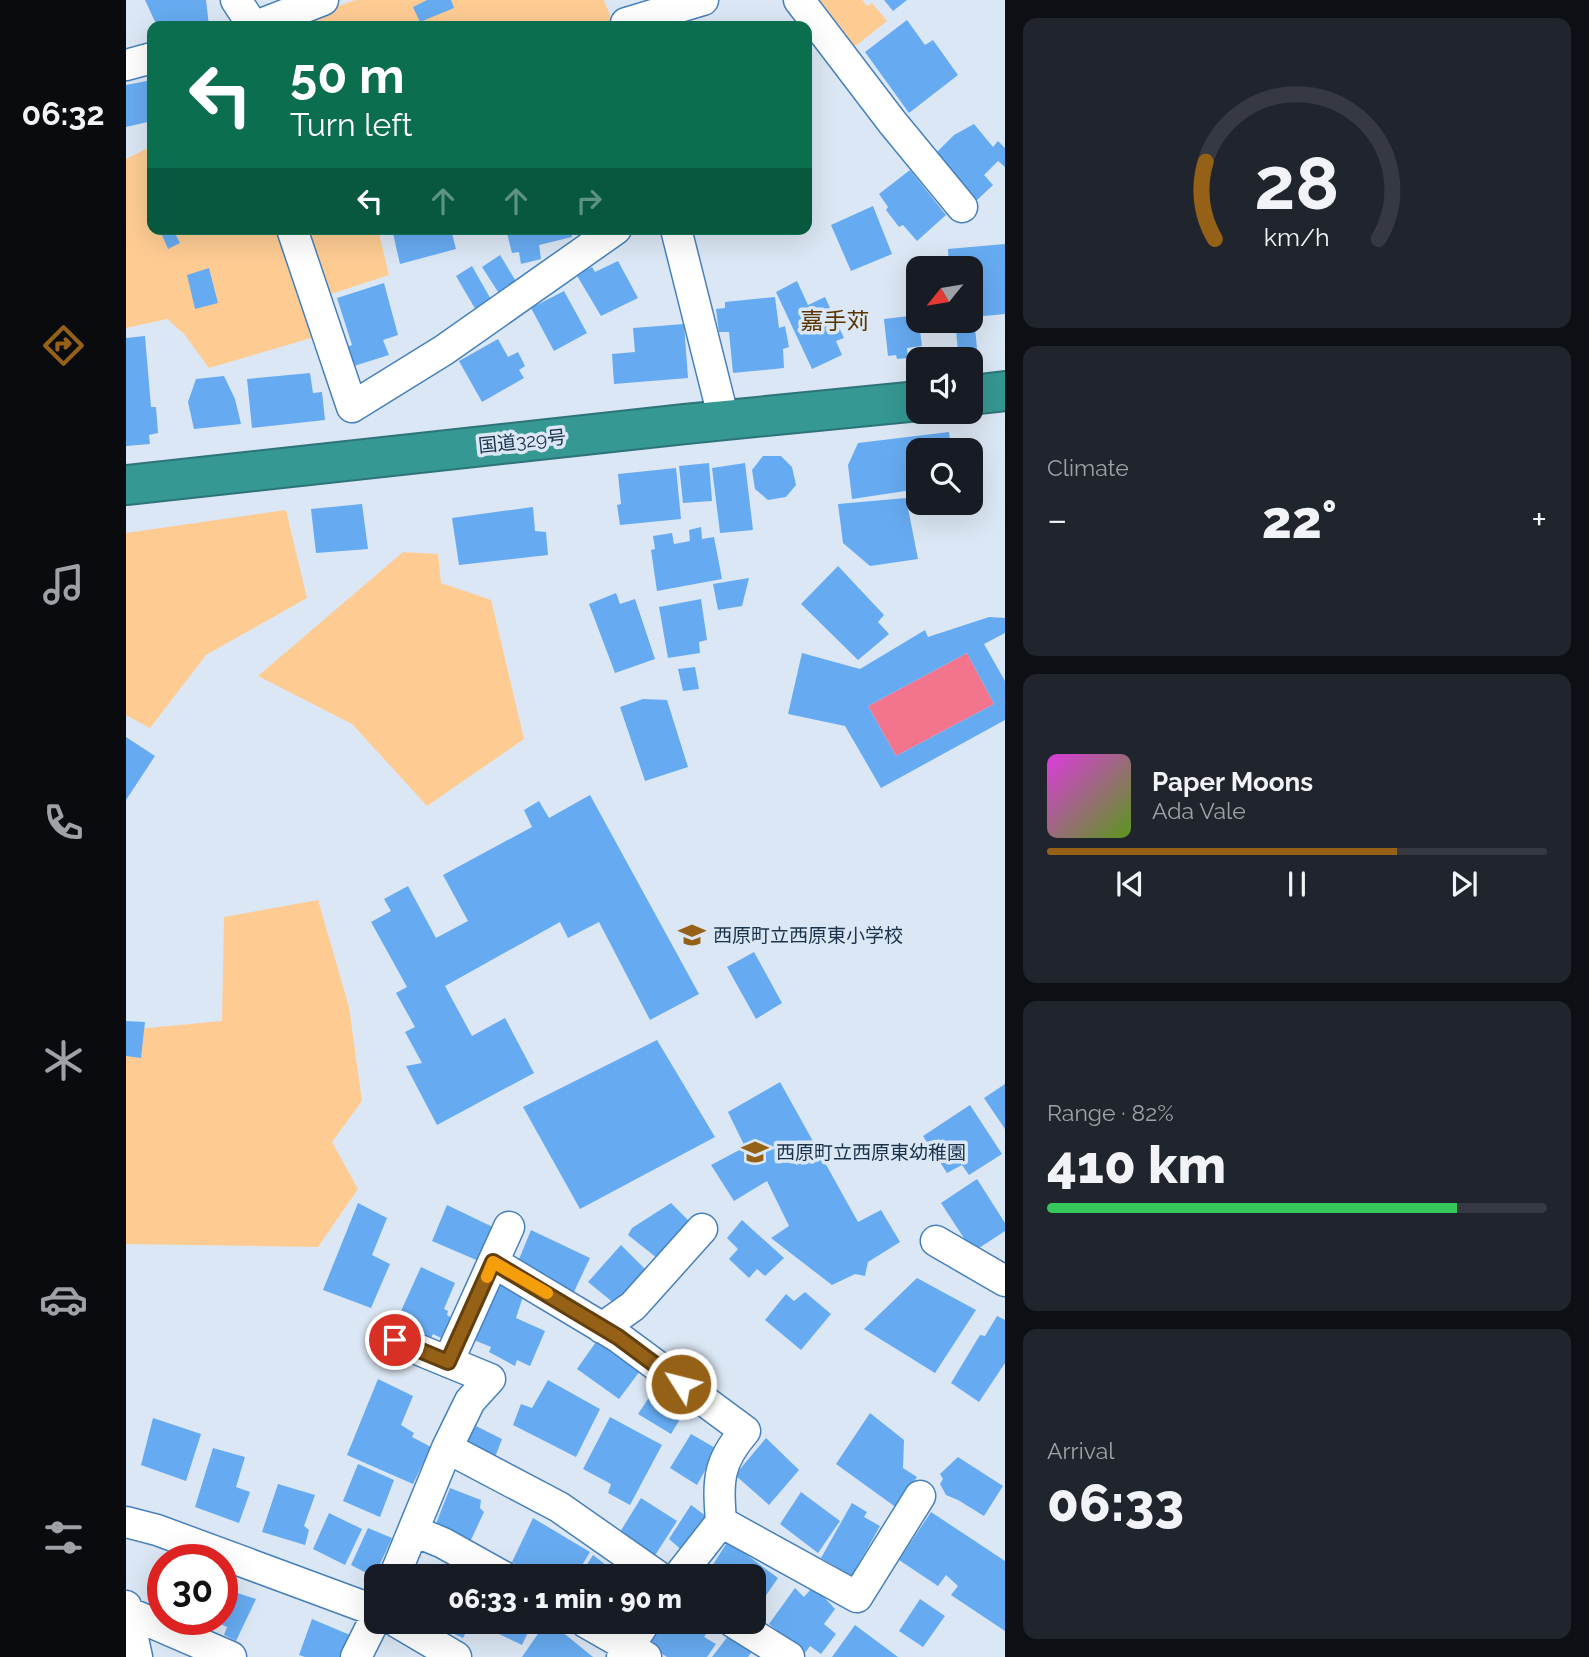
<!DOCTYPE html>
<meta charset="utf-8">
<style>
body{margin:0;font-family:Raleway,"Noto Sans JP",sans-serif;background:#20242c;color:#f1f3f6;height:100vh;display:flex;flex-direction:column;font-size:26px;white-space:nowrap}
*{box-sizing:border-box;margin:0}
p{font-size:23px;color:#9ea1a6}
.icon{flex:none;width:38px;height:38px;fill:none;stroke:currentColor;stroke-width:2;stroke-linecap:round;stroke-linejoin:round}
.map{position:relative;flex:1;overflow:hidden}
.drawer{display:flex;flex-direction:column;gap:18px;padding:18px;background:#0d0f14;width:584px}
.drawer>*{flex:none}
.hud{position:absolute;left:21px;top:21px;width:665px;height:214px;border-radius:14px;box-shadow:0 7px 28px #0002;background:#0b6e4f;color:#fff;overflow:hidden}
.needle{width:46px;rotate:240deg}
.controls{position:absolute;left:780px;top:256px;display:grid;gap:14px}
.controls a{display:grid;place-items:center;width:77px;height:77px;border-radius:14px;background:#171b24;box-shadow:0 7px 28px #0002;font-size:35px}
.speed{position:absolute;left:21px;top:1544px;display:flex;gap:14px;font-size:35px;font-weight:700;text-align:center}
.speed>*{display:grid;place-content:center;width:91px;height:91px;border-radius:50%;background:#171b24;box-shadow:0 7px 28px #0002;line-height:1}
.speed .limit{border:10px solid #d22;background:#fff;color:#111}
.pin{position:absolute;display:grid;place-items:center;width:60px;height:60px;color:#fff;margin:-30px;border:4px solid #fff;border-radius:50%;box-shadow:0 2px 7px #0007}
.me{position:absolute;width:77px;margin:-38px;rotate:306deg;stroke-linejoin:round;filter:drop-shadow(0 0 5px #0008)}
.turn{display:flex;align-items:center;gap:24px;height:147px;padding:0 28px;font-size:32px}
.turn .icon{width:91px;height:91px;stroke-width:2.5}
.turn b{display:block;font-size:49px;line-height:60px}
.lanes{display:flex;align-items:center;height:66px;padding:0 28px;background:#0003;justify-content:center;gap:35px;direction:ltr}
.lanes .off{opacity:.35}
.big{font-size:52px;font-weight:800;line-height:1.1}
.drawer .widget{flex:1;display:flex;flex-direction:column;justify-content:center;gap:10px;min-width:0;padding:0 24px;border-radius:14px;background:#20242c}
.drawer .dial{align-items:center;gap:0}
.dial svg{height:182px;overflow:visible;fill:none;stroke:#363941;stroke-width:7;stroke-linecap:round;text-anchor:middle}
.dial text{fill:#f1f3f6;stroke:none}
.song{display:flex;align-items:center;gap:21px}
.cover{width:84px;height:84px;border-radius:10px;background:linear-gradient(135deg,hsl(300 70% 55%),hsl(90 70% 35%))}
.played{height:7px;border-radius:4px;background:linear-gradient(90deg,#956116 70%,#363941 70%)}
.keys{display:flex;justify-content:space-around;direction:ltr}
.heat{display:flex;justify-content:space-between;align-items:center;font-size:38px;direction:ltr}
.charge{height:10px;border-radius:5px;background:linear-gradient(90deg,#34c759 82%,#363941 0)}
.trip{position:absolute;left:238px;top:1564px;width:402px;height:70px;border-radius:14px;background:#171b24;box-shadow:0 7px 28px #0002;font-weight:800;line-height:70px;text-align:center}
main{display:flex;flex:1;min-height:0}
.tab-bar{display:flex;flex-direction:column;width:126px;justify-content:space-around;align-items:center;background:#090b0e;color:#9ea1a6}
.tab-bar .icon{width:49px;height:49px}
.tab-bar .on{color:#956116}
.tab-bar b{font-size:32px;color:#f1f3f6}
.map>svg:first-child{display:block}
.green{fill:#fecc93}
.water{fill:#f2758d}
.building{fill:#66abf1;fill-rule:evenodd}
.lines{fill:none;stroke-linecap:round;stroke-linejoin:round}
.minor-casing{stroke:#4680ba;stroke-width:33}
.highway-casing{stroke:#2c7479;stroke-width:42}
.minor{stroke:#fff;stroke-width:30}
.highway{stroke:#359892;stroke-width:38}
.route-casing{stroke:#613f0e;stroke-width:18}
.route{stroke:#956116;stroke-width:12}
.slow{stroke:#f59e0b;stroke-width:12}
.labels{text-anchor:middle;stroke-width:7;stroke-linejoin:round;paint-order:stroke}
.street-label{font-size:19px;fill:#1a324b;stroke:#dbe7f4}
.poi-label{font-size:19px;fill:#1a324b;stroke:#dbe7f4;text-anchor:start}
.quarter-label{font-size:23px;fill:#593600;stroke:#dbe7f4}
</style>
<main>
<nav class="tab-bar">
<b>06:32</b>
<svg class="icon on" aria-label="directions" viewBox="0 0 24 24"><path d="M12 3l9 9-9 9-9-9zM9 14v-3h6M13 9l2 2-2 2"/></svg>
<svg class="icon" aria-label="music" viewBox="0 0 24 24"><path d="M9 18V5l10-2v13"/><circle cx="6" cy="18" r="3"/><circle cx="16" cy="16" r="3"/></svg>
<svg class="icon" aria-label="phone" viewBox="0 0 24 24"><path d="M5 4h4l2 5-3 2q2 4 5 5l2-3 5 2v4C11 20 4 13 5 4z"/></svg>
<svg class="icon" aria-label="climate" viewBox="0 0 24 24"><path d="M12 3v18M4 7l16 10M4 17L20 7"/></svg>
<svg class="icon" aria-label="car" viewBox="0 0 24 24"><path d="M5 17H2v-5l4-1 3-4h7l3 4 3 1v5h-3M9 17h6M6 11h13"/><circle cx="7" cy="17" r="2"/><circle cx="17" cy="17" r="2"/></svg>
<svg class="icon" aria-label="filters" viewBox="0 0 24 24"><path d="M4 7h16M4 17h16"/><circle cx="9" cy="7" r="2"/><circle cx="15" cy="17" r="2"/></svg>
</nav>
<div class="map">
<svg width="879" height="1657" viewBox="0 0 879 1657">
<rect width="100%" height="100%" fill="#dbe7f4"/>
<path class="green" d="M229 0H478L488 26H157Z
M691 0H736L741 6 746 3 761 21 727 48Z
M26 146V229H252L263 275 180 302 189 337 83 368 58 334 41 319 0 328V159Z
M160 510 181 598 80 655 24 728 0 715V533Z
M277 552 312 554 315 583 365 600 398 739 301 806 226 724 132 676Z
M192 900 223 1007 236 1101 206 1142 232 1189 192 1247 0 1244V1030L96 1021 98 917Z"/>
<path class="water" d="M841 653 868 704 770 756 742 706Z"/>
<path class="building" d="M19 0H80L83 26H31Z
M301 0H325L328 8 294 22 287 7Z
M758 0H781L767 11Z
M781 20 799 45 807 40 832 75 783 113 739 52Z
M26 80V121L0 127V85Z
M848 124 867 147 872 141 879 148V167L872 161 858 175 867 185 849 202 806 157 828 135Z
M784 170 820 215 791 241 777 225 773 227 760 210 762 207 753 194Z
M747 206 766 254 725 271 705 225Z
M37 229H47L54 243 42 249 34 230Z
M266 229H325L330 249 274 264Z
M380 229H444L446 237 413 245 415 259 395 264 393 252 386 253Z
M879 244V314L848 317 851 349 832 351 829 320H845V268H823L822 249Z
M374 255 394 288 376 298 356 267Z
M492 261 512 298 475 316 450 274 466 267 469 272Z
M346 266 367 303 351 312 330 276Z
M83 268 92 303 69 309 61 275Z
M671 281 682 305 699 297 718 338 710 341 716 355 686 369 650 292Z
M258 283 272 335 257 340 263 355 228 366 221 347 226 345 211 298Z
M438 291 461 333 428 351 405 308Z
M649 297 653 328 659 326 663 347 657 349 658 368 607 373 603 332H593L590 309 599 308V302Z
M792 315 796 346 781 348 782 358 771 359 770 355 762 356 758 319Z
M558 324 562 378 488 384 486 354 509 352 507 328Z
M19 336 25 407H30L32 433 23 435 24 444 0 446V338Z
M372 339 382 357 392 352 399 366 393 370 398 378 356 402 333 361Z
M184 373 187 393 196 392 199 420 126 428 121 379Z
M98 376 109 399 115 424 68 429 62 402 70 379Z
M823 432 825 450H793V489L726 499 722 465 732 443Z
M637 456H655L666 467 670 485 660 497 642 500 629 489 626 470Z
M583 463 586 501 557 503 553 466Z
M619 463 627 530 594 533 586 468Z
M550 468 555 519 494 525 491 505 495 504 492 474Z
M780 498 792 559 744 566 717 543 712 504Z
M236 504 242 549 190 553 185 509Z
M407 507 409 531 420 532 422 555 333 565 326 518Z
M575 527 576 539 588 537 596 579 531 591 525 550 529 549 527 536 546 533 548 544 564 541 563 530Z
M712 566 758 615 752 622 763 634 732 660 675 604Z
M623 578 616 606 592 610 587 584Z
M490 593 494 604 509 599 529 659 489 673 463 604Z
M575 599 581 640 573 642 574 653 542 658 533 607Z
M863 617 879 618V633L858 644 879 681V720L755 788 719 726 662 714 676 653 734 669 799 630 802 637ZM841 653 868 704 770 756 742 706Z
M569 667 573 689 557 691 552 669Z
M517 699 541 700 562 767 519 781 494 707Z
M0 737 29 756 0 800Z
M464 795 573 994 524 1020 473 922 442 938 434 922 319 986 346 1036 379 1018 408 1073 311 1125 280 1066 296 1063 279 1032 289 1027 270 993 281 987 245 922 265 911 258 899 282 886 310 938 342 921 317 875 406 827 398 810 413 801 423 818Z
M628 952 656 1003 630 1019 601 967Z
M0 1021 19 1022 15 1058 0 1056Z
M531 1040 589 1137 454 1209 397 1107Z
M654 1082 732 1222 755 1210 774 1242 742 1262 739 1276 729 1274 706 1285 645 1238 663 1226 641 1181 608 1201 585 1165 619 1147 602 1112Z
M879 1084V1129L858 1098Z
M844 1105 876 1154 843 1175 836 1165 821 1173 797 1136Z
M851 1179 879 1223V1231L847 1252 815 1203Z
M232 1203 261 1218 246 1255 264 1264 245 1308 197 1290Z
M545 1203 564 1222 531 1258 502 1235 506 1228Z
M321 1205 371 1229 355 1262 306 1241Z
M616 1220 658 1258 639 1276 631 1269 623 1278 603 1259 612 1249 601 1238Z
M405 1230 464 1258 446 1296 389 1269Z
M495 1245 520 1270 489 1304 462 1282Z
M295 1267 329 1283 318 1309 322 1311 321 1315 331 1321 321 1341 307 1334 305 1338 270 1322Z
M372 1272 401 1284 390 1318 419 1331 404 1366 391 1360 389 1366 363 1352 365 1347 343 1338Z
M791 1278 850 1310 809 1373 738 1329Z
M679 1292 705 1314 675 1350 639 1320 660 1294 668 1301Z
M871 1316 879 1320V1363L853 1402 825 1383 854 1335 859 1336Z
M472 1339 514 1371 493 1399 451 1369Z
M252 1379 287 1396 275 1425 288 1433 286 1437 305 1447 287 1484 221 1455Z
M422 1380 474 1409 450 1457 387 1425 395 1404 406 1408Z
M530 1387 562 1406 545 1434 512 1414Z
M744 1413 778 1440 777 1468 791 1477 771 1508 710 1464Z
M484 1417 536 1445 504 1505 482 1493 485 1484 457 1469Z
M27 1418 75 1434 60 1481 15 1465Z
M346 1424 376 1439 368 1460 338 1447Z
M565 1434 591 1449 571 1485 544 1468Z
M640 1438 673 1470 643 1505 609 1475Z
M87 1448 119 1457 110 1487 124 1492 113 1523 69 1507Z
M832 1457 877 1486 858 1516 832 1500 820 1495 814 1484 817 1479 814 1474Z
M232 1464 268 1480 254 1517 217 1501Z
M152 1484 189 1495 178 1526 183 1530 179 1545 136 1532Z
M324 1488 355 1500 354 1508 358 1512 344 1542 309 1526Z
M675 1492 714 1521 692 1553 654 1524Z
M515 1498 551 1521 528 1557 494 1532Z
M726 1503 741 1512 738 1517 754 1526 726 1576 695 1558Z
M565 1505 584 1519 559 1553 543 1539Z
M805 1512 879 1561V1631L825 1595 832 1586 820 1575 812 1586 773 1560Z
M203 1513 236 1529 219 1565 187 1549Z
M407 1518 464 1552 449 1577H412L386 1562Z
M242 1528 266 1538 248 1577 225 1565Z
M602 1541 652 1578 628 1613V1577H579Z
M467 1555 493 1575 491 1577H453Z
M340 1557 366 1577H307L312 1568 330 1576Z
M692 1581 703 1591 698 1597 709 1609 698 1624 710 1634 695 1654 684 1646 679 1653 643 1624 669 1588 678 1597Z
M99 1589 130 1599 110 1641 98 1635 101 1627 83 1619H96V1596Z
M794 1599 819 1616 797 1647 773 1631Z
M186 1619 224 1635 216 1657H179L173 1655Z
M303 1622H345L337 1638Z
M360 1622H407L396 1645 358 1627Z
M420 1622H424L467 1657H396Z
M536 1622 549 1625 551 1622H575L584 1628 578 1637 590 1644 581 1657H541L533 1652 525 1642Z
M729 1625 772 1657H706Z
M606 1631 627 1650 622 1657H586Z"/>
<g class="lines">
<g class="minor-casing">
<path id="minor" d="M110 0 127 26
M673 0 766 122 836 207
M500 23 577 0
M130 26 197 0
M0 65 26 58
M166 229 226 407 318 350 490 229
M550 229 598 420
M810 1241 879 1281
M367 1262 492 1337 619 1431C591 1463 592 1481 595 1522L552 1577
M476 1328 507 1306 576 1229
M322 1362 383 1227
M321 1448 433 1507 533 1577
M0 1522 31 1530 250 1611
M595 1522 731 1597 794 1496
M288 1531 317 1543 378 1577
M268 1577 321 1448 344 1401 364 1379 269 1340
M0 1606 11 1657
M1 1612 105 1657
M271 1622 330 1657
M459 1622 520 1657
M607 1622 663 1657
M230 1657 250 1617
M496 1657 519 1622"/>
</g>
<g class="highway-casing">
<path id="highway" d="M845 395 879 391
M0 485 559 424 793 401"/>
</g>
<use href="#minor" class="minor"/>
<use href="#highway" class="highway"/>
</g>
<g class="lines">
<g class="route-casing">
<path id="route" d="M269 1340 322 1362 367 1262 492 1337 555 1384"/>
</g>
<use href="#route" class="route"/>
<path class="slow" d="M361 1277 367 1262 421 1293"/>
</g>
<defs>
<g id="school-bare" transform="scale(2.1)"><path d="M0-5L7-2L0 1L-7-2ZM-4 1L0 2.5L4 1V4Q0 6-4 4Z" fill="#956116" stroke="#dbe7f4" stroke-width="2.5" paint-order="stroke"/></g>
</defs>
<g fill-rule="evenodd">
<use href="#school-bare" x="566" y="935"/>
<use href="#school-bare" x="629" y="1152"/>
</g>
<g class="labels">
<g class="street-label">
<text transform="translate(396 441) rotate(-6)" y="7">国道329号</text>
</g>
<g class="poi-label">
<text x="587" y="942">西原町立西原東小学校</text>
<text x="650" y="1159">西原町立西原東幼稚園</text>
</g>
<g class="quarter-label">
<text x="709" y="329">嘉手苅</text>
</g>
</g>
</svg>
<div class="controls">
<a><svg class="needle" viewBox="-14 -14 28 28"><path d="M0-13l5 13h-10z" fill="#e53935"/><path d="M0 13l5-13h-10z" fill="#9ea1a6"/></svg></a>
<a><svg class="icon" aria-label="sound" viewBox="0 0 24 24"><path d="M4 9h4l5-4v14l-5-4H4zM17 9q2 3 0 6"/></svg></a>
<a><svg class="icon" aria-label="search" viewBox="0 0 24 24"><circle cx="10" cy="10" r="6"/><path d="M15 15l6 6"/></svg></a>
</div>
<div class="speed"><div class="limit">30</div></div>
<div class="pin" style="left:269px;top:1340px;background:#d93025"><svg class="icon" aria-label="arrive" viewBox="0 0 24 24"><path d="M6 21V4h12l-3 4 3 4H6"/></svg></div>
<svg class="me" style="left:555px;top:1384px" viewBox="-20 -20 40 40"><circle r="17" fill="#956116" stroke="#fff" stroke-width="3"/><path d="M0-11L8 9 0 5-8 9z" fill="#fff"/></svg>
<div class="trip">06:33 · 1 min · 90 m</div>
<div class="hud">
<div class="turn"><svg class="icon" aria-label="left" viewBox="0 0 24 24"><path d="M17 20v-9H6M10 6l-5 5 5 5"/></svg><div><b>50 m</b>Turn left</div></div>
<div class="lanes"><svg class="icon" aria-label="left" viewBox="0 0 24 24"><path d="M17 20v-9H6M10 6l-5 5 5 5"/></svg><svg class="icon off" aria-label="ahead" viewBox="0 0 24 24"><path d="M12 20V5M6 11l6-6 6 6"/></svg><svg class="icon off" aria-label="ahead" viewBox="0 0 24 24"><path d="M12 20V5M6 11l6-6 6 6"/></svg><svg class="icon off" aria-label="right" viewBox="0 0 24 24"><path d="M7 20v-9h11M14 6l5 5-5 5"/></svg></div>
</div>
</div>
<section class="drawer">
<div class="widget dial"><svg viewBox="0 0 100 80">
<path d="M14 69A42 42 0 1 1 86 69"/>
<path d="M14 69A42 42 0 0 1 10 35" stroke="#956116"/>
<text x="50" y="56" font-size="32" font-weight="700">28</text>
<text x="50" y="72" font-size="11">km/h</text>
</svg></div>
<div class="widget"><p>Climate</p>
<div class="heat"><a>−</a><b class="big">22°</b><a>+</a></div>
</div>
<div class="widget">
<div class="song"><i class="cover"></i><div><b>Paper Moons</b><p>Ada Vale</p></div></div>
<div class="played"></div>
<div class="keys"><svg class="icon" aria-label="previous" viewBox="0 0 24 24"><path d="M18 5L8 12l10 7zM5 5v14"/></svg><svg class="icon" aria-label="pause" viewBox="0 0 24 24"><path d="M8 5v14M16 5v14"/></svg><svg class="icon" aria-label="next" viewBox="0 0 24 24"><path d="M6 5l10 7-10 7zM19 5v14"/></svg></div>
</div>
<div class="widget"><p>Range · 82%</p><b class="big">410 km</b><div class="charge"></div></div>
<div class="widget"><p>Arrival</p><b class="big">06:33</b></div>
</section>
</main>
